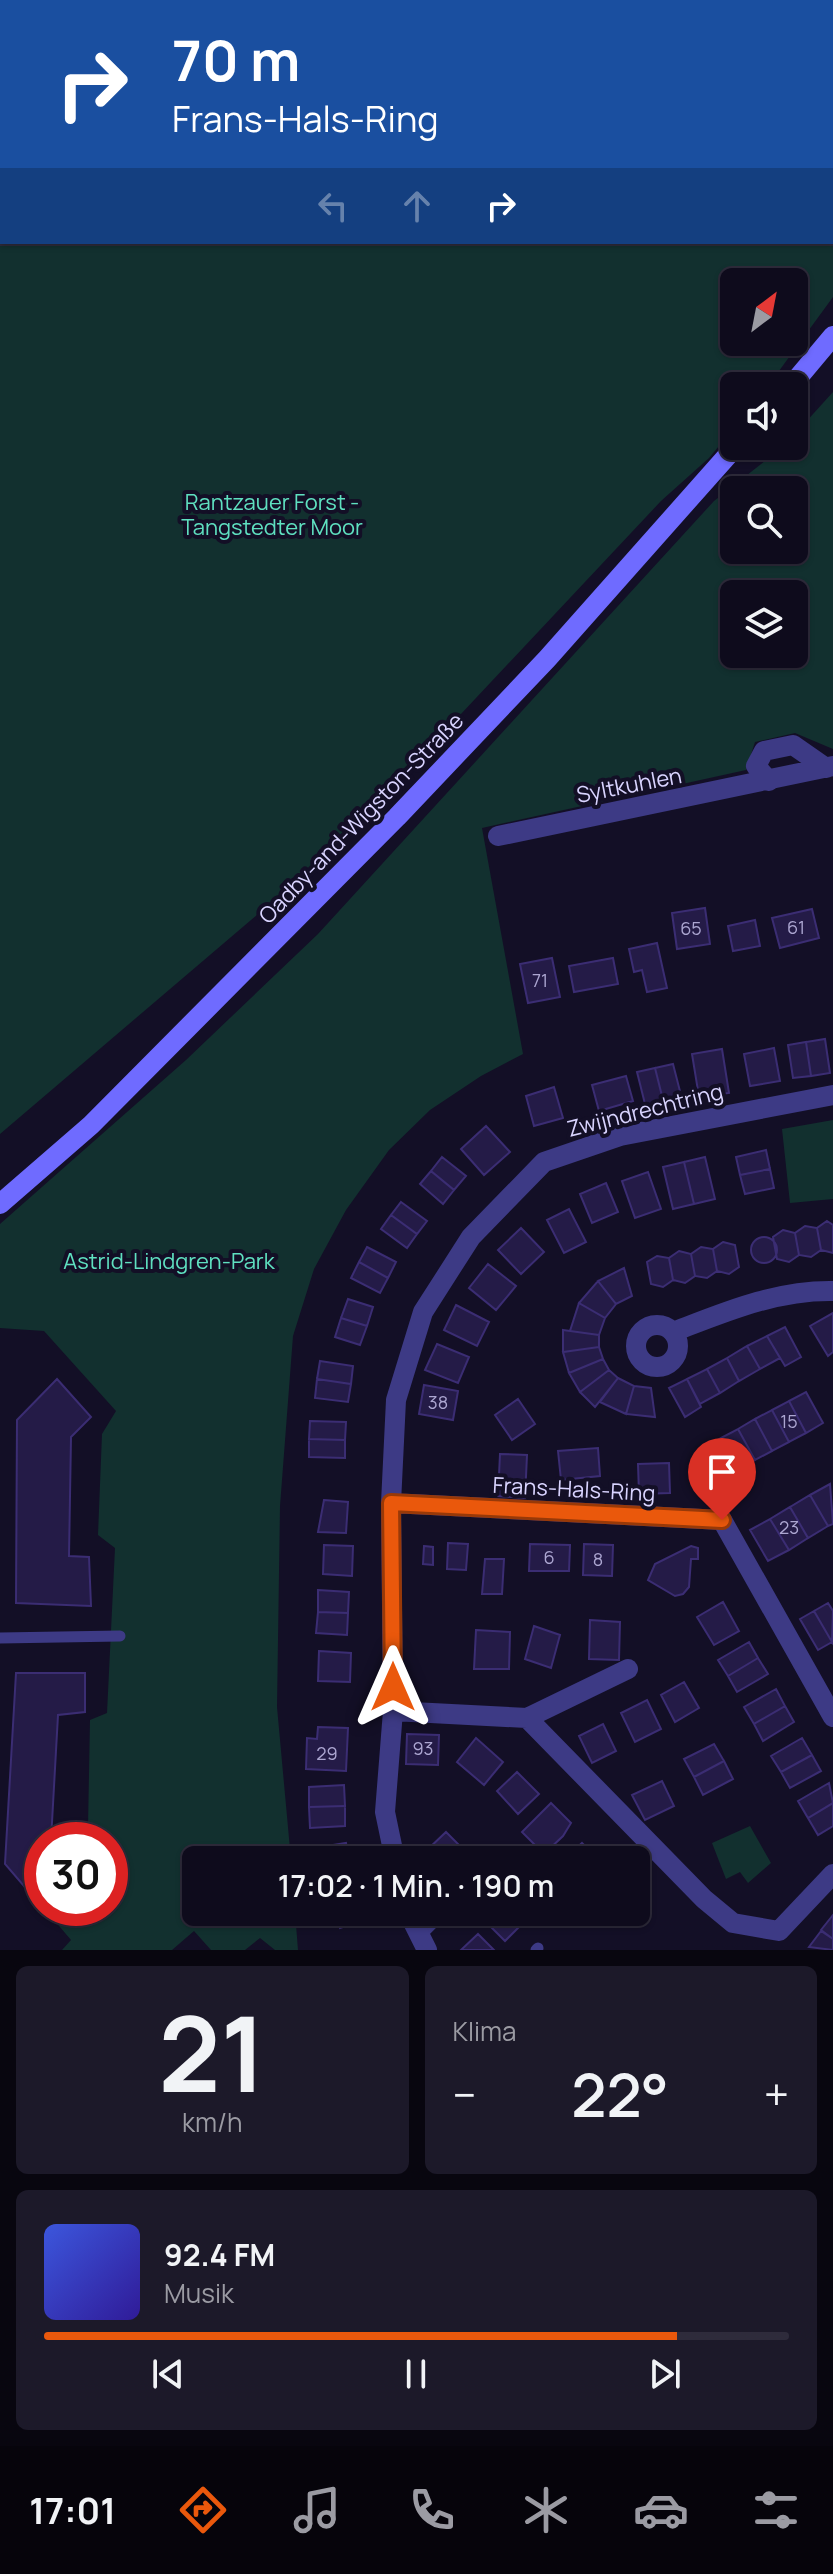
<!DOCTYPE html>
<html lang="de">
<meta charset="utf-8">
<style>
body{margin:0;font-family:Manrope,sans-serif;background:#1c1929;color:#f1f3f6;height:100vh;display:flex;flex-direction:column;font-size:30px;white-space:nowrap}
*{box-sizing:border-box;margin:0}
p{font-size:26px;color:#9b9ba3}
.icon{flex:none;width:44px;height:44px;fill:none;stroke:currentColor;stroke-width:2;stroke-linecap:round;stroke-linejoin:round}
.map{position:relative;height:1950px;overflow:hidden}
.drawer{display:flex;flex-direction:column;gap:16px;padding:16px;background:#08060f;flex:1}
.drawer>*{flex:none}
.banner{position:absolute;left:0px;top:0px;width:834px;height:244px;box-shadow:0 2px 6px #0004,0 0 0 2px #2e2b3b;background:#1a4fa0;color:#fff;overflow:hidden}
.needle{width:52px;rotate:32deg}
.fabs{position:absolute;left:720px;top:268px;display:grid;gap:16px}
.fabs a{display:grid;place-items:center;width:88px;height:88px;border-radius:12px;background:#0e0b1c;box-shadow:0 2px 6px #0004,0 0 0 2px #2e2b3b;font-size:40px}
.speed{position:absolute;left:24px;top:1822px;display:flex;gap:16px;font-size:40px;font-weight:700;text-align:center}
.speed>*{display:grid;place-content:center;width:104px;height:104px;border-radius:50%;background:#0e0b1c;box-shadow:0 2px 6px #0004,0 0 0 2px #2e2b3b;line-height:1}
.speed .limit{border:12px solid #d22;background:#fff;color:#111}
.pin{position:absolute;display:grid;place-items:center;width:68px;height:68px;color:#fff;margin:-82px -34px;border-radius:50% 50% 50% 0;rotate:-45deg;box-shadow:0 0 8px #0007}
.pin .icon{rotate:45deg}
.me{position:absolute;width:88px;margin:-44px;rotate:0deg;stroke-linejoin:round;filter:drop-shadow(0 0 6px #0008)}
.turn{display:flex;align-items:center;gap:28px;height:168px;padding:0 40px;font-size:36px}
.turn .icon{width:104px;height:104px;stroke-width:2.5}
.turn b{display:block;font-size:56px;line-height:68px}
.lanes{display:flex;align-items:center;height:76px;padding:0 40px;background:#0003;justify-content:center;gap:40px;direction:ltr}
.lanes .off{opacity:.35}
.big{font-size:60px;font-weight:600;line-height:1.1}
.drawer .tile{flex:1;display:flex;flex-direction:column;justify-content:center;gap:12px;min-width:0;padding:0 28px;border-radius:12px;background:#1c1929}
.drawer .dial{align-items:center;gap:0}
.dial b{font-size:104px;line-height:1}
.song{display:flex;align-items:center;gap:24px}
.cover{width:96px;height:96px;border-radius:12px;background:linear-gradient(135deg,hsl(230 70% 55%),hsl(250 70% 35%))}
.played{height:8px;border-radius:4px;background:linear-gradient(90deg,#ea580c 85%,#2e2b3b 85%)}
.keys{display:flex;justify-content:space-around;direction:ltr}
.heat{display:flex;justify-content:space-between;align-items:center;font-size:44px;direction:ltr}
.drawer .tiles{flex:1;display:grid;gap:16px;grid-template-columns:1fr 1fr}
.tile:last-child{grid-column:span 2}
.trip{position:absolute;left:182px;top:1846px;width:468px;height:80px;border-radius:12px;background:#0e0b1c;box-shadow:0 2px 6px #0004,0 0 0 2px #2e2b3b;font-weight:600;line-height:80px;text-align:center}
.tab-bar{display:flex;height:128px;justify-content:space-around;align-items:center;background:#06040b;color:#9b9ba3}
.tab-bar .icon{width:56px;height:56px}
.tab-bar .on{color:#ea580c}
.tab-bar b{font-size:36px;color:#f1f3f6}
.map>svg:first-child{display:block}
.green{fill:#12302f;fill-rule:evenodd}
.building{fill:#241b47;stroke:#3b2d73;stroke-width:2}
.lines{fill:none;stroke-linecap:round;stroke-linejoin:round}
.service{stroke:#3d3a85;stroke-width:11}
.minor{stroke:#3d3a85;stroke-width:20}
.secondary{stroke:#6f6bff;stroke-width:20}
.route-casing{stroke:#983908;stroke-width:20}
.route{stroke:#ea580c;stroke-width:14}
.labels{text-anchor:middle;stroke-width:8;stroke-linejoin:round;paint-order:stroke}
.number-label{font-size:18px;fill:#aca6d1}
.park-label{font-size:22px;fill:#5fe0c0;stroke:#130f26}
.street-label{font-size:22px;fill:#d9d4ff;stroke:#130f26}
</style>
<div class="map">
<svg width="833" height="1950" viewBox="0 0 833 1950">
<rect width="100%" height="100%" fill="#130f26"/>
<path class="green" d="M0 0H833V297L768 386H734V428L709 458 661 501 384 796 292 885 0 1134ZM832 2V242H2V2ZM794 282V342H734V282Z
M833 392V749L795 733 755 742 746 770 482 828 523 1054 481 1076 430 1110 389 1150 346 1210 314 1269 293 1336 280 1506 277 1707 291 1860H196V1912H295L298 1950H275L260 1938 245 1950H211L194 1931 172 1950H62L71 1940 54 1920 66 1908H110V1840H91L88 1827 90 1720 107 1713 115 1548 98 1535 102 1434 116 1411 44 1331 0 1328V1224L186 1060 318 934 714 501 784 446H794V435ZM734 490H794V550H734ZM734 594H794V654H734Z
M833 1120V1199L790 1203 782 1129Z
M750 1826 771 1863 748 1883 740 1872 726 1879 712 1843Z"/>
<path class="building" d="M705 908 710 944 677 949 672 913Z
M812 909 819 938 780 948 772 918Z
M755 920 760 946 733 951 728 926Z
M657 943 667 988 647 992 642 970 634 972 629 949Z
M552 958 560 997 528 1003 520 964Z
M613 958 618 984 574 992 569 966Z
M825 1039 830 1073 811 1076 806 1042Z
M806 1042 811 1076 793 1078 788 1045Z
M774 1048 780 1081 750 1086 744 1054Z
M722 1049 729 1093 699 1097 692 1054Z
M673 1064 682 1099 664 1104 655 1068Z
M655 1068 664 1104 646 1108 637 1072Z
M626 1076 633 1101 599 1111 592 1085Z
M554 1087 563 1118 534 1126 526 1096Z
M486 1126 510 1152 484 1175 461 1149Z
M766 1150 770 1169 740 1175 736 1157Z
M442 1157 466 1176 454 1190 431 1171Z
M705 1157 715 1199 694 1204 684 1162Z
M684 1162 694 1204 673 1209 663 1167Z
M770 1169 774 1188 745 1194 740 1175Z
M431 1171 454 1190 443 1204 420 1184Z
M648 1172 661 1209 635 1218 622 1181Z
M606 1183 618 1212 592 1223 580 1194Z
M401 1202 427 1221 417 1234 391 1215Z
M569 1209 586 1242 564 1253 547 1220Z
M391 1215 417 1234 407 1248 381 1229Z
M827 1221 833 1225V1253L821 1250 817 1228Z
M805 1226 817 1228 821 1250 811 1257 799 1255 795 1233Z
M521 1228 544 1252 521 1274 498 1250Z
M783 1230 795 1233 799 1255 789 1262 777 1259 773 1237Z
M751 1250a13 13 0 1 1 26 0a13 13 0 1 1-26 0Z
M723 1242 735 1245 739 1267 729 1274 717 1271 713 1249Z
M367 1247 396 1262 388 1278 359 1262Z
M701 1247 713 1249 717 1271 707 1278 695 1276 691 1254Z
M679 1251 691 1254 695 1276 685 1283 673 1280 669 1258Z
M657 1256 669 1258 673 1280 663 1287 651 1284 647 1262Z
M359 1262 388 1278 380 1293 351 1278Z
M488 1264 516 1286 496 1310 469 1288Z
M624 1268 632 1296 616 1304 598 1281Z
M598 1281 616 1304 605 1318 579 1303Z
M348 1299 373 1307 367 1326 341 1318Z
M579 1303 605 1318 599 1335 570 1331Z
M456 1305 489 1322 477 1346 444 1330Z
M833 1313V1352L828 1356 810 1326Z
M341 1318 367 1326 360 1345 335 1337Z
M785 1327 801 1357 785 1366 767 1336Z
M563 1330 599 1335V1347L563 1352Z
M767 1336 780 1358 760 1369 747 1346Z
M437 1344 469 1357 458 1383 425 1370Z
M747 1346 760 1369 739 1381 727 1358Z
M599 1347 603 1359 569 1373 563 1352Z
M727 1358 739 1381 720 1393 707 1369Z
M603 1359 609 1370 580 1392 569 1373Z
M320 1361 353 1366 351 1384 317 1379Z
M707 1369 720 1393 700 1404 687 1379Z
M609 1370 618 1378 595 1407 580 1392Z
M618 1378 634 1386 626 1414 600 1402Z
M57 1379 91 1417 71 1437 69 1556 89 1557 91 1606 16 1603 17 1420Z
M317 1379 351 1384 348 1402 315 1398Z
M687 1379 701 1407 685 1417 669 1388Z
M424 1385 458 1391 453 1420 419 1414Z
M634 1386 651 1388 655 1417 626 1414Z
M806 1392 823 1423 806 1433 789 1401Z
M518 1399 535 1424 512 1440 495 1415Z
M789 1401 806 1433 789 1442 772 1410Z
M772 1410 789 1442 772 1451 755 1419Z
M755 1419 772 1451 755 1460 738 1429Z
M310 1421 346 1422 345 1440 309 1439Z
M738 1429 755 1460 738 1469 721 1438Z
M721 1438 738 1469 721 1479 704 1447Z
M309 1439 345 1440V1458L309 1457Z
M598 1448 600 1476 561 1480 558 1451Z
M500 1454 527 1455 525 1498 498 1496Z
M669 1463 670 1493 639 1494 638 1464Z
M830 1484 833 1524 828 1526 810 1495Z
M810 1495 828 1526 808 1538 790 1507Z
M324 1500 348 1502 346 1533 318 1532Z
M790 1507 808 1538 789 1550 770 1519Z
M770 1519 789 1550 768 1561 750 1530Z
M448 1543 468 1544 466 1570 447 1569Z
M530 1544 570 1545 569 1571H529Z
M584 1544 613 1545 612 1576 583 1575Z
M324 1545 353 1546 352 1576 323 1574Z
M424 1546 433 1547V1565L423 1564Z
M691 1546 698 1548V1559H691L689 1587 683 1594 675 1596 648 1580 655 1564Z
M485 1559H504L502 1594H482Z
M318 1590 349 1592 348 1613 318 1612Z
M723 1602 739 1631 714 1645 697 1617Z
M828 1603 833 1611 832 1642 814 1611Z
M814 1611 832 1642 818 1650 800 1619Z
M318 1612 348 1613 347 1635 316 1633Z
M590 1620 620 1622 619 1660 589 1659Z
M534 1626 560 1635 551 1668 525 1659Z
M476 1630 510 1632 509 1669H474Z
M749 1642 758 1658 728 1676 718 1660Z
M319 1651 351 1653 350 1682 318 1681Z
M758 1658 768 1674 737 1692 728 1676Z
M16 1673H85V1712L58 1715 51 1840H42V1907L5 1864Z
M684 1682 699 1708 675 1722 661 1695Z
M776 1689 785 1706 754 1724 744 1707Z
M647 1700 661 1729 635 1742 621 1713Z
M785 1706 794 1722 763 1741 754 1724Z
M603 1724 616 1751 592 1763 579 1736Z
M318 1727 348 1728 346 1771 306 1769 307 1738 317 1739Z
M407 1734 439 1735 438 1765 406 1764Z
M476 1738 503 1762 484 1785 457 1762Z
M802 1738 812 1755 781 1772 771 1756Z
M714 1744 724 1761 694 1777 684 1759Z
M812 1755 821 1771 790 1788 781 1772Z
M724 1761 733 1779 703 1795 694 1777Z
M517 1772 539 1794 518 1814 497 1791Z
M662 1781 674 1806 645 1820 632 1795Z
M829 1783 833 1803 808 1818 798 1801Z
M344 1785 345 1806 309 1807V1787Z
M551 1803 571 1823 563 1836 544 1854 522 1832Z
M833 1803V1826L818 1835 808 1818Z
M345 1806V1826L310 1828 309 1807Z
M446 1832 467 1853 461 1860H428L432 1856 426 1851Z
M346 1843 349 1860H322L320 1847Z
M582 1843 599 1860H564Z
M335 1912H362V1921L340 1928Z
M484 1912H530L532 1914 505 1941 480 1916Z
M833 1915V1939L821 1930Z
M821 1931 833 1939V1950L809 1947Z
M478 1934 494 1950H461Z"/>
<g class="lines">
<path class="service" d="M0 1638 120 1636
M420 1936 444 1912
M536 1950 538 1948"/>
<path class="minor" d="M769 781 756 766 764 751 793 745 826 768
M498 836 833 766
M636 1346a21 21 0 1 1 42 0a21 21 0 1 1-42 0Z
M673 1332C725 1312 776 1290 833 1291
M391 1503 722 1520 833 1717
M393 1711 527 1718 704 1899 733 1923 779 1931 833 1874
M527 1718 628 1669
M395 1860 385 1812 393 1711 391 1503 396 1400 423 1312 471 1237 544 1162 620 1136 833 1095
M408 1912 427 1950"/>
<path class="secondary" d="M791 386 833 336
M0 1204 91 1125 397 817 547 659 736 446"/>
</g>
<g class="lines">
<g class="route-casing">
<path id="route" d="M393 1687 391 1503 722 1520"/>
</g>
<use href="#route" class="route"/>
</g>
<g class="labels">
<g class="number-label">
<text x="796" y="934">61</text>
<text x="691" y="935">65</text>
<text x="540" y="987">71</text>
<text x="438" y="1409">38</text>
<text x="789" y="1428">15</text>
<text x="789" y="1534">23</text>
<text x="549" y="1564">6</text>
<text x="598" y="1566">8</text>
<text x="423" y="1755">93</text>
<text x="327" y="1760">29</text>
</g>
<g class="park-label">
<text x="272" y="510">Rantzauer Forst -<tspan x="272" dy="25">Tangstedter Moor</tspan></text>
<text x="169" y="1269">Astrid-Lindgren-Park</text>
</g>
<g class="street-label">
<text transform="translate(629 785) rotate(-11)" y="8">Syltkuhlen</text>
<text transform="translate(361 818) rotate(-46)" y="8">Oadby-and-Wigston-Straße</text>
<text transform="translate(645 1110) rotate(-14)" y="8">Zwijndrechtring</text>
<text transform="translate(574 1489) rotate(3)" y="8">Frans-Hals-Ring</text>
</g>
</g>
</svg>
<div class="fabs">
<a><svg class="needle" viewBox="-14 -14 28 28"><path d="M0-13l5 13h-10z" fill="#e53935"/><path d="M0 13l5-13h-10z" fill="#9b9ba3"/></svg></a>
<a><svg class="icon" aria-label="sound" viewBox="0 0 24 24"><path d="M4 9h4l5-4v14l-5-4H4zM17 9q2 3 0 6"/></svg></a>
<a><svg class="icon" aria-label="search" viewBox="0 0 24 24"><circle cx="10" cy="10" r="6"/><path d="M15 15l6 6"/></svg></a>
<a><svg class="icon" aria-label="layers" viewBox="0 0 24 24"><path d="M12 4l9 5-9 5-9-5zM3 14l9 5 9-5"/></svg></a>
</div>
<div class="speed"><div class="limit">30</div></div>
<div class="pin" style="left:722px;top:1520px;background:#d93025"><svg class="icon" aria-label="arrive" viewBox="0 0 24 24"><path d="M6 21V4h12l-3 4 3 4H6"/></svg></div>
<svg class="me" style="left:393px;top:1687px" viewBox="-20 -20 40 40"><path d="M0-17L14 15 0 8-14 15z" fill="#ea580c" stroke="#fff" stroke-width="4"/></svg>
<div class="trip">17:02 · 1 Min. · 190 m</div>
<div class="banner">
<div class="turn"><svg class="icon" aria-label="right" viewBox="0 0 24 24"><path d="M7 20v-9h11M14 6l5 5-5 5"/></svg><div><b>70 m</b>Frans-Hals-Ring</div></div>
<div class="lanes"><svg class="icon off" aria-label="left" viewBox="0 0 24 24"><path d="M17 20v-9H6M10 6l-5 5 5 5"/></svg><svg class="icon off" aria-label="ahead" viewBox="0 0 24 24"><path d="M12 20V5M6 11l6-6 6 6"/></svg><svg class="icon" aria-label="right" viewBox="0 0 24 24"><path d="M7 20v-9h11M14 6l5 5-5 5"/></svg></div>
</div>
</div>
<section class="drawer">
<div class="tiles">
<div class="tile dial"><b>21</b><p>km/h</p></div>
<div class="tile"><p>Klima</p>
<div class="heat"><a>−</a><b class="big">22°</b><a>+</a></div>
</div>
<div class="tile">
<div class="song"><i class="cover"></i><div><b>92.4 FM</b><p>Musik</p></div></div>
<div class="played"></div>
<div class="keys"><svg class="icon" aria-label="previous" viewBox="0 0 24 24"><path d="M18 5L8 12l10 7zM5 5v14"/></svg><svg class="icon" aria-label="pause" viewBox="0 0 24 24"><path d="M8 5v14M16 5v14"/></svg><svg class="icon" aria-label="next" viewBox="0 0 24 24"><path d="M6 5l10 7-10 7zM19 5v14"/></svg></div>
</div>
</div>
</section>
<nav class="tab-bar">
<b>17:01</b>
<svg class="icon on" aria-label="directions" viewBox="0 0 24 24"><path d="M12 3l9 9-9 9-9-9zM9 14v-3h6M13 9l2 2-2 2"/></svg>
<svg class="icon" aria-label="music" viewBox="0 0 24 24"><path d="M9 18V5l10-2v13"/><circle cx="6" cy="18" r="3"/><circle cx="16" cy="16" r="3"/></svg>
<svg class="icon" aria-label="phone" viewBox="0 0 24 24"><path d="M5 4h4l2 5-3 2q2 4 5 5l2-3 5 2v4C11 20 4 13 5 4z"/></svg>
<svg class="icon" aria-label="climate" viewBox="0 0 24 24"><path d="M12 3v18M4 7l16 10M4 17L20 7"/></svg>
<svg class="icon" aria-label="car" viewBox="0 0 24 24"><path d="M5 17H2v-5l4-1 3-4h7l3 4 3 1v5h-3M9 17h6M6 11h13"/><circle cx="7" cy="17" r="2"/><circle cx="17" cy="17" r="2"/></svg>
<svg class="icon" aria-label="filters" viewBox="0 0 24 24"><path d="M4 7h16M4 17h16"/><circle cx="9" cy="7" r="2"/><circle cx="15" cy="17" r="2"/></svg>
</nav>
